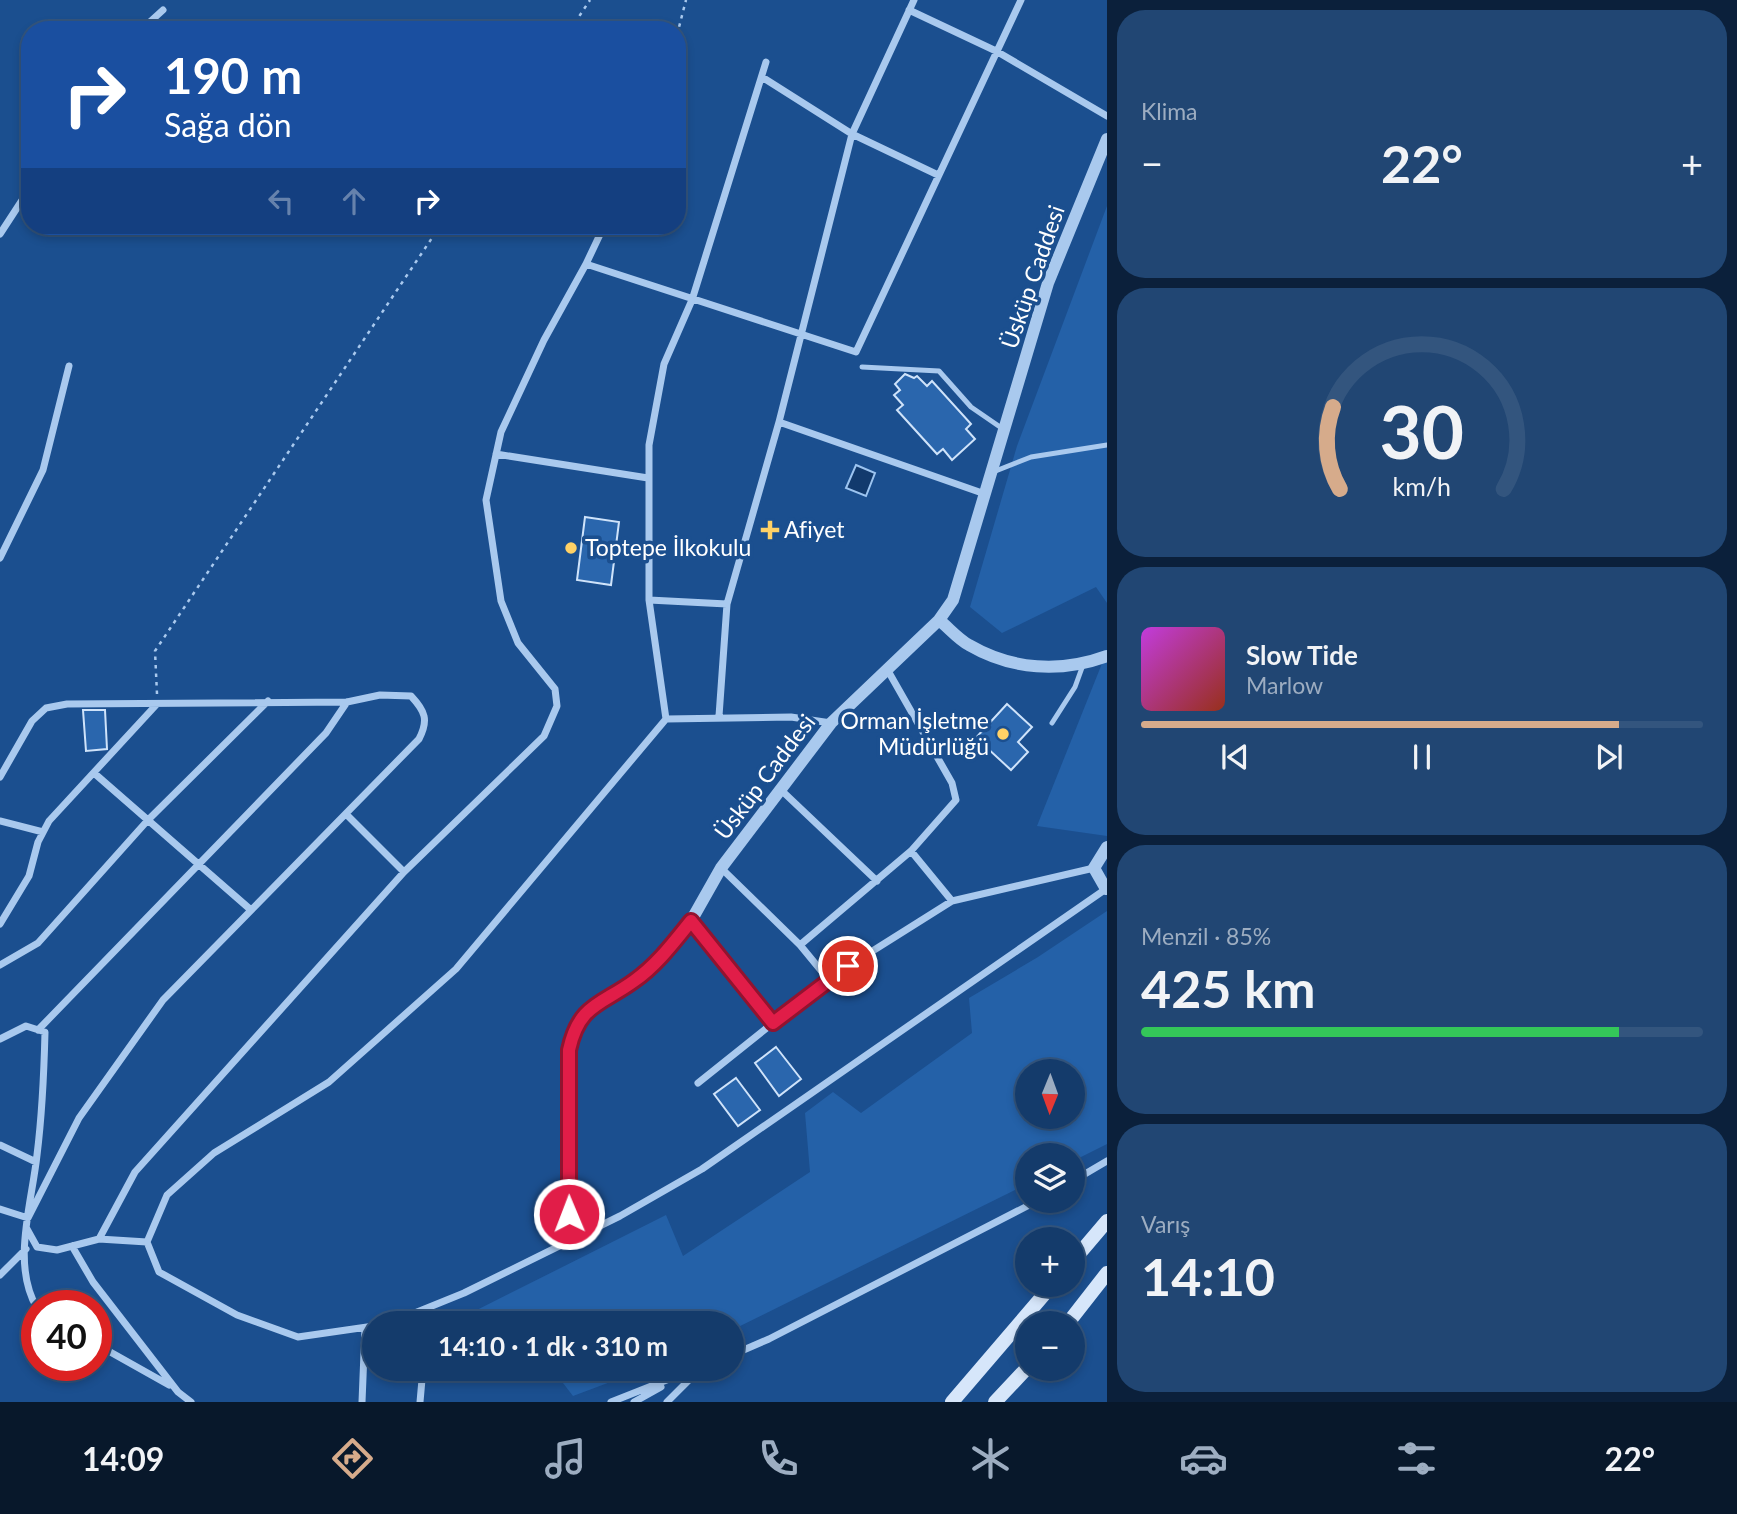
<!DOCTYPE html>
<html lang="tr">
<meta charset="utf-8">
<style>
body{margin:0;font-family:Lato,sans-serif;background:#214673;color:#f1f3f6;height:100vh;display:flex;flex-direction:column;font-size:26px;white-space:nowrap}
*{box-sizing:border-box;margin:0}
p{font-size:23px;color:#9dadc1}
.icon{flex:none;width:38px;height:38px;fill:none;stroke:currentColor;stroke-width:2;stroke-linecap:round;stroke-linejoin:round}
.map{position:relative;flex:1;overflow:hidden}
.sheet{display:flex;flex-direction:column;gap:10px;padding:10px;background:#0b203b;width:630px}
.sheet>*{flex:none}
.guide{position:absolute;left:21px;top:21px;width:665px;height:214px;border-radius:28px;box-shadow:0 4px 10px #0003,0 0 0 2px #33557e;background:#1a4fa0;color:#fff;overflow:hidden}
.needle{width:46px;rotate:181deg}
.buttons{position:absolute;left:1015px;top:1059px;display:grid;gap:14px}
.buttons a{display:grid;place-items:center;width:70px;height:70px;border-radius:50%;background:#143b6b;box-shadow:0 4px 10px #0003,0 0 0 2px #33557e;font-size:35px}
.speed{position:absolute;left:21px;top:1290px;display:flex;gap:14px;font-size:35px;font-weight:700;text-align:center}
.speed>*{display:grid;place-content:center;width:91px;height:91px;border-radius:50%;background:#143b6b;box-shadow:0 4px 10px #0003,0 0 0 2px #33557e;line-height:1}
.speed .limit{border:10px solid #d22;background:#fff;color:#111}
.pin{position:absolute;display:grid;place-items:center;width:60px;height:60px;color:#fff;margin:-30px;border:4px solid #fff;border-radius:50%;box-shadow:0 2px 7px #0007}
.me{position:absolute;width:77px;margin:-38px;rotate:359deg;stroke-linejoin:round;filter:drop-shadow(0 0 5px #0008)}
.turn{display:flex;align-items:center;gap:24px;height:147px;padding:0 28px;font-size:32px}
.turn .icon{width:91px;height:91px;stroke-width:2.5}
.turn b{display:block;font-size:49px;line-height:60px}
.lanes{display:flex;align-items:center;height:66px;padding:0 28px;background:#0003;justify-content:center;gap:35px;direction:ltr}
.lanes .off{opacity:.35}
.big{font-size:52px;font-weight:700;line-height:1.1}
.sheet .card{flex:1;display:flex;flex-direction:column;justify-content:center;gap:10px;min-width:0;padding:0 24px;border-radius:28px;background:#214673}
.sheet .dial{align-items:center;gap:0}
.dial svg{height:182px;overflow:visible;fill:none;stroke:#33557e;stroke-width:7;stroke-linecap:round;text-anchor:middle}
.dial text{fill:#f1f3f6;stroke:none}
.song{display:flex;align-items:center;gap:21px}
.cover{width:84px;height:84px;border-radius:10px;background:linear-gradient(135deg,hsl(290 70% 55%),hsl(10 70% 35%))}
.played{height:7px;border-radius:4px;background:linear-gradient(90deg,#d6ab8b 85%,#33557e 85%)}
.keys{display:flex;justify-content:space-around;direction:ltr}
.heat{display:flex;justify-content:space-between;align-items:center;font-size:38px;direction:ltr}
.charge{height:10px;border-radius:5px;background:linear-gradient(90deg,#34c759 85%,#33557e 0)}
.trip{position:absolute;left:362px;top:1311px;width:382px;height:70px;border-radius:35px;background:#143b6b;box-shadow:0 4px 10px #0003,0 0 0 2px #33557e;font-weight:700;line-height:70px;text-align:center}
.menu{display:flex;height:112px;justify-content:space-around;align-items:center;background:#08182b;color:#9dadc1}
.menu .icon{width:49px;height:49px}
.menu .active{color:#d6ab8b}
.menu b{font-size:32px;color:#f1f3f6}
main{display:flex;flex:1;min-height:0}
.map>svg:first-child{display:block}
.green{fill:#2461a8;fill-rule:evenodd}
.water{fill:#123a6d;stroke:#9cc4f0;stroke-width:2}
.building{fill:#2a66ad;stroke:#cfe3fa;stroke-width:2}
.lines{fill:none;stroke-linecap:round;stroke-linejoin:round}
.path{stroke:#a9c9ee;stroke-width:2.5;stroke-dasharray:3.5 5;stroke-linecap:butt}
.service{stroke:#a9c9ee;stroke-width:5}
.minor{stroke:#a9c9ee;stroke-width:7}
.tertiary{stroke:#a9c9ee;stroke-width:12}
.secondary{stroke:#d6e6fa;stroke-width:14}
.route-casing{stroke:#92132f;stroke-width:18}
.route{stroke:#e11d48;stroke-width:12}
.poi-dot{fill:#ffd166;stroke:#1b4f8f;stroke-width:2.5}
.labels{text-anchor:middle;stroke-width:7;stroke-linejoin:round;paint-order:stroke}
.street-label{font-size:23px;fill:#fff;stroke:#1b4f8f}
.poi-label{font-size:23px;fill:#fff;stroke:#1b4f8f;text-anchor:start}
</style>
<main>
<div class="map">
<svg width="1107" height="1402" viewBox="0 0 1107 1402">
<rect width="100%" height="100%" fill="#1b4f8f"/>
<path class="green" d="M1107 206V603L1096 587 1002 633 970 607 1017 446Z
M1107 651V836L1037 826Z
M1107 911V1144L1073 1161V1155H1027V1184L732 1330V1323H451L666 1215 683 1256 810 1172 805 1113 833 1092 861 1113 972 1033 969 998 1038 957ZM1027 1071H1073V1116H1027Z
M477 1369H645L573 1396 553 1370 484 1381Z"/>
<path class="water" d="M856 465 875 473 866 496 846 488Z"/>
<path class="building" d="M905 374 914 378 917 376 927 386 932 381 971 424 966 429 975 439 952 460 943 449 937 454 897 410 903 405 894 395 900 390 895 384Z
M585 517 619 522 611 585 577 580Z
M1007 704 1032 727 1018 742 1028 752 1011 770 985 746 981 749 973 741Z
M83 710H105L107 749 86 751Z
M776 1047 801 1079 779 1096 755 1063Z
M736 1078 760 1110 738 1126 714 1094Z"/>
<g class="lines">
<path class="path" d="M570 30 590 0
M677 35 686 0
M157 694 155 651 440 226"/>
<path class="service" d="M862 367 939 371 971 407 1003 429
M993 472 1031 457 1107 445
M1052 723 1075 687 1083 665"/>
<path class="minor" d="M909 10 996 51 1107 116
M141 30 163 10
M762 77 852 134 938 175
M0 234 30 188
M586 264 604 226
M779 422 985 494
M496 454 648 478
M0 558 43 470 69 366
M649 600 727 604
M719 716 727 604 779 422 852 134 914 0
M666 719 791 717 831 723
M94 773 251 910
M0 777 32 721 46 708 67 704 347 702 380 695 411 696C425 711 429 720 419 739L163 1000 79 1118 28 1218 0 1209
M780 789 877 881
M346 814 404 872
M0 821 43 832
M911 851 952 901
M721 868 800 945 828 979
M691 921 773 1023
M0 924 29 876 38 842 49 821 157 704
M800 945 911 851 956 800 952 783 887 669
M0 965 38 943 148 820 268 701
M38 1030 326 733 347 702
M0 1039 26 1026 45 1032C44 1073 42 1115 37 1155 32 1203 11 1264 37 1308
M698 1083 828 979 952 901 1094 868
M0 1145 36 1162
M1073 1181 1107 1161
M27 1229 37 1247 57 1250 99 1239 147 1242
M99 1239 135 1172 404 872 544 736 557 706 555 689 518 643 501 601 486 500 501 432 544 340 586 264 856 352 1021 0
M72 1246 93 1282 178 1392 191 1402
M0 1275 26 1249
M390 1323 464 1293 620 1216 702 1169 1106 889
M427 1323 429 1308
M374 1326 298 1337 237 1315 159 1272 147 1242 167 1195 214 1153 329 1082 456 969 666 719 649 600V445L664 364 692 300 766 62
M96 1344 169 1385
M732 1355 769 1339 1039 1200
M362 1402 365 1328
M420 1402 423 1368
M611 1402 697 1368
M634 1402 661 1387
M667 1402 700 1369"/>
<path class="tertiary" d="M939 620C949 628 958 639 969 645 1012 670 1061 673 1107 656
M1106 889 1094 868 1107 847
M570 1240 568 1108 569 1050 574 1028 583 1016 634 981 662 956 691 921 721 868 831 723 939 620 953 600 1048 283 1107 139"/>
<path class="secondary" d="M1073 1261 1107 1221
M1068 1323 1107 1273
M952 1402 1053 1284
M995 1402 1027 1368"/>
</g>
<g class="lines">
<g class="route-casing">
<path id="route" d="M569 1214V1050C579 1004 601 1005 634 981 657 965 674 942 691 921L773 1023 848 966"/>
</g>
<use href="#route" class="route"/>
</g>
<g class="poi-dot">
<path d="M766.5 519.5h7v7h7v7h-7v7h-7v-7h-7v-7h7z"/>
<circle cx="571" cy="548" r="7"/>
<circle cx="1003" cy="734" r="7"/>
</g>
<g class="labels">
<g class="street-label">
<text transform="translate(1033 277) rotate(-71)" y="8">Üsküp Caddesi</text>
<text transform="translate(765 777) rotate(-53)" y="8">Üsküp Caddesi</text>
</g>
<g class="poi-label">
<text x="784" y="538">Afiyet</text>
<text x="585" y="556">Toptepe İlkokulu</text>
<text x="989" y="729" text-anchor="end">Orman İşletme<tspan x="989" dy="26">Müdürlüğü</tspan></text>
</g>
</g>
</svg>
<div class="buttons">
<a><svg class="needle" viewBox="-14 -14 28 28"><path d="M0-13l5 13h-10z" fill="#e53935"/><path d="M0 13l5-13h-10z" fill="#9dadc1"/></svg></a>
<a><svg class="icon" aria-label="layers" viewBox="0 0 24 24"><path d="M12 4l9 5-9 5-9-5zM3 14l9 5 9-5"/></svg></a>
<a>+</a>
<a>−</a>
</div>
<div class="speed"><div class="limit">40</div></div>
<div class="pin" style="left:848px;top:966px;background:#d93025"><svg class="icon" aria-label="arrive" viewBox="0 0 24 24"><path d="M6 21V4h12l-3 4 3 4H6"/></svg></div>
<svg class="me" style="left:569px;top:1214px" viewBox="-20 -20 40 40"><circle r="17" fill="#e11d48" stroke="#fff" stroke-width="3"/><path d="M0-11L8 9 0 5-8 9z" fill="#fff"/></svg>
<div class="trip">14:10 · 1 dk · 310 m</div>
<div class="guide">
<div class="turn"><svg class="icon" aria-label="right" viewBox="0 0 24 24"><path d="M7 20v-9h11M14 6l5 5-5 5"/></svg><div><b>190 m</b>Sağa dön</div></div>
<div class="lanes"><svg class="icon off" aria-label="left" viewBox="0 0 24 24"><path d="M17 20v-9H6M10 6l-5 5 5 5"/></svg><svg class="icon off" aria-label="ahead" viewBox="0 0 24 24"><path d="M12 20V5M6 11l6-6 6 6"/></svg><svg class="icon" aria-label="right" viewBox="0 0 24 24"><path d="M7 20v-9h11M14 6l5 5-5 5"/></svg></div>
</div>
</div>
<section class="sheet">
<div class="card"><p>Klima</p>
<div class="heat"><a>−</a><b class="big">22°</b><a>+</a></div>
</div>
<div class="card dial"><svg viewBox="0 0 100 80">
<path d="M14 69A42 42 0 1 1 86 69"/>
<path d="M14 69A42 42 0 0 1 11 33" stroke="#d6ab8b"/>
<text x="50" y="56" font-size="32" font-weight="700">30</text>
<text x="50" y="72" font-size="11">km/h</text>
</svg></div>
<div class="card">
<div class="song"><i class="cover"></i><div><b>Slow Tide</b><p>Marlow</p></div></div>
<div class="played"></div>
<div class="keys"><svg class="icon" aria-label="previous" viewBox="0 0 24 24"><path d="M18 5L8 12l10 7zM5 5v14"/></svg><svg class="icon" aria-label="pause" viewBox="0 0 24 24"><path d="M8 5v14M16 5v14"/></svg><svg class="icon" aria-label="next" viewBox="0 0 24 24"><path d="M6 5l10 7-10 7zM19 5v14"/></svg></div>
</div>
<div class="card"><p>Menzil · 85%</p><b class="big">425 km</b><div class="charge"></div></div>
<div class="card"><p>Varış</p><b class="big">14:10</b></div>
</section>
</main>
<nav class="menu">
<b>14:09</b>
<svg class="icon active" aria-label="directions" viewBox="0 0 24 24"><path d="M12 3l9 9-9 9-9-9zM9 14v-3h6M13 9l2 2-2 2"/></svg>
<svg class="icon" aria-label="music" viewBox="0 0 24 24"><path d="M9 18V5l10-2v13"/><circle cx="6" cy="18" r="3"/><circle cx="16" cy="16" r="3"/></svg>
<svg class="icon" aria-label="phone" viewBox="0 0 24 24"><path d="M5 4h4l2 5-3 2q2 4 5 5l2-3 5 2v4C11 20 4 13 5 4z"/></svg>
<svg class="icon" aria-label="climate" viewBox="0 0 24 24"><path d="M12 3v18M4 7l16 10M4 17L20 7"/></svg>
<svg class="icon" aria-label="car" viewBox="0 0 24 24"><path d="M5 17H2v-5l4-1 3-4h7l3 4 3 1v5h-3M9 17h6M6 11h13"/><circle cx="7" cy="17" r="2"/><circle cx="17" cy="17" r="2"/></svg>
<svg class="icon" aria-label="filters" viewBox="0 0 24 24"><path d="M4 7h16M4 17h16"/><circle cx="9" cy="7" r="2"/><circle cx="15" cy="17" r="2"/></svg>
<b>22°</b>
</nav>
